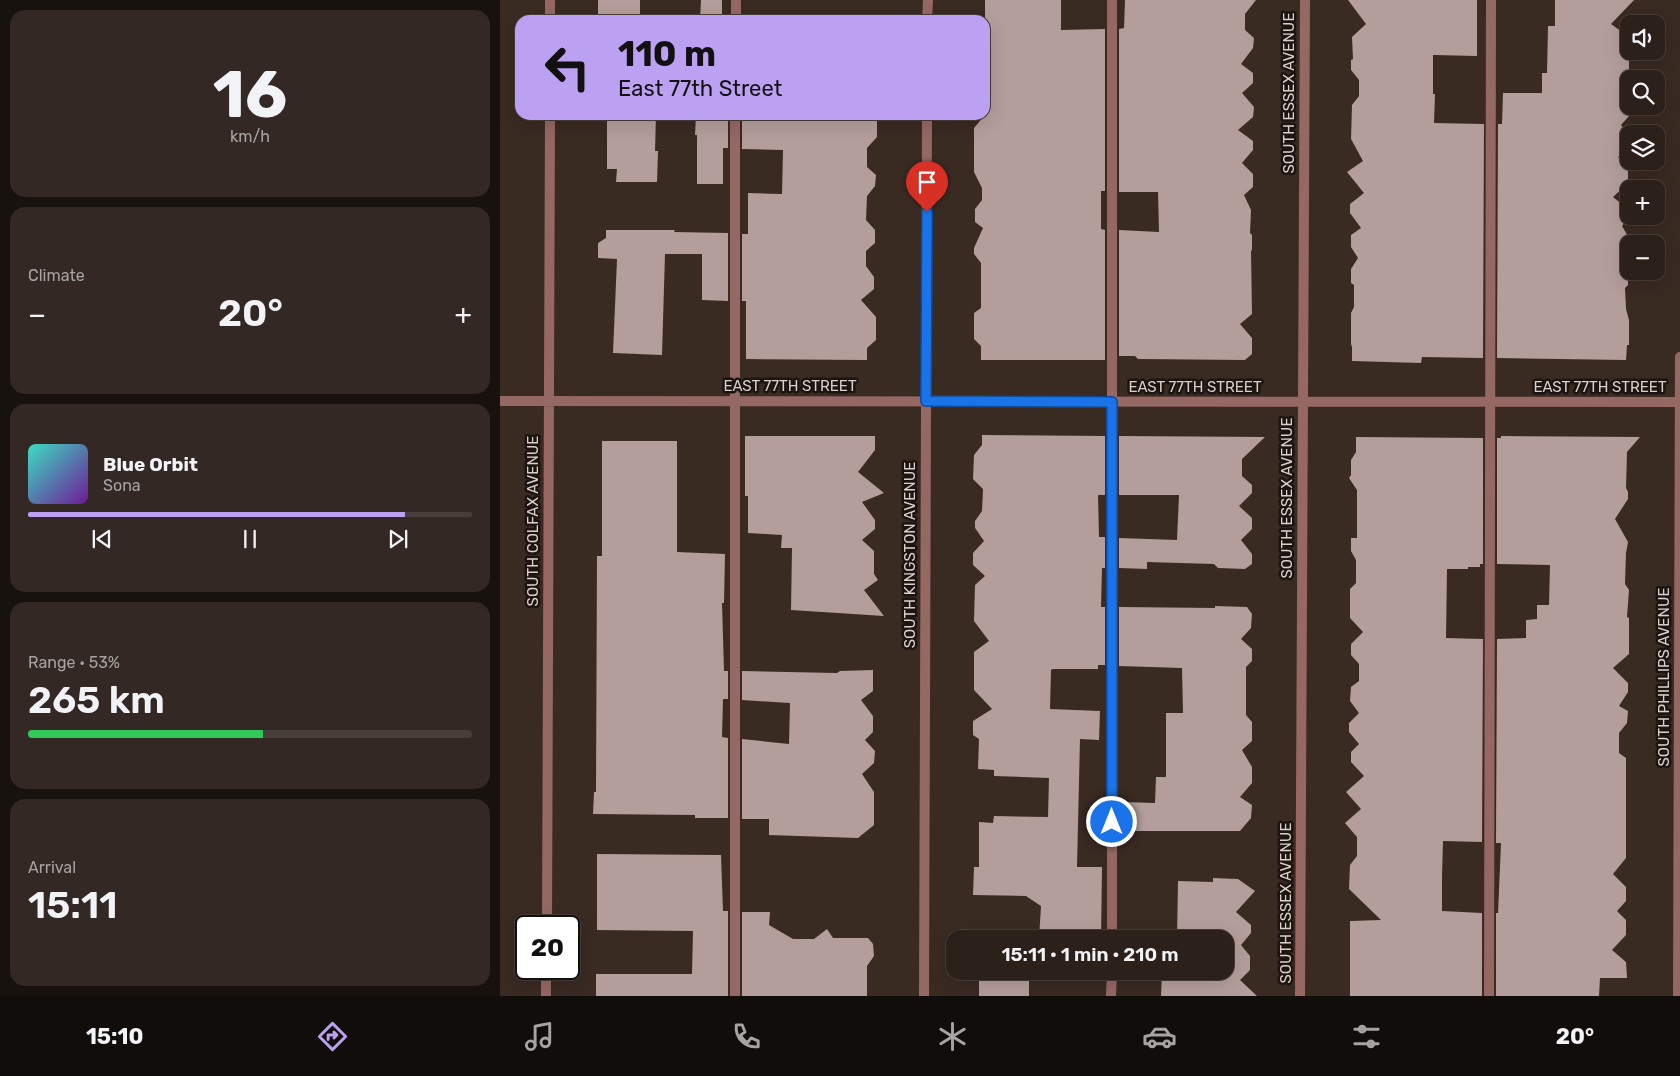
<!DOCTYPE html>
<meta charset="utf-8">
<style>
body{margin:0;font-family:Rubik,sans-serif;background:#332823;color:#f1f3f6;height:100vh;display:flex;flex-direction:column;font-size:19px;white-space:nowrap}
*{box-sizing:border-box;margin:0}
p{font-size:16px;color:#a6a3a2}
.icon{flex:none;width:28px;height:28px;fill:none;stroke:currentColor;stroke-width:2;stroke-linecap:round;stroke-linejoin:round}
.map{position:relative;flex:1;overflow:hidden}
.panel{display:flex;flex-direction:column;gap:10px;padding:10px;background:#18120e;width:500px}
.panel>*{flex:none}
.guide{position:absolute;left:15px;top:15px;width:475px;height:105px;border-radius:15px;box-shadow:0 5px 20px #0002,0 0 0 1px #473e39;background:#bca0f2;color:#111;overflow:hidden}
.buttons{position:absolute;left:1120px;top:15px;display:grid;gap:10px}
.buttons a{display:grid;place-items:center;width:45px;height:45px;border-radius:10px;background:#2b201a;box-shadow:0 5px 20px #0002,0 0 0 1px #473e39;font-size:25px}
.speed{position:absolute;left:15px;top:915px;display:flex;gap:10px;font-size:25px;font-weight:700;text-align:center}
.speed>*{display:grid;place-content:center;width:65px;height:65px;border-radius:50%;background:#2b201a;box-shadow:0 5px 20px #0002,0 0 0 1px #473e39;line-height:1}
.speed .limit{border:2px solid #111;border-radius:8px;background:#fff;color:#111}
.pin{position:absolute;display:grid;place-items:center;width:42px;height:42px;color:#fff;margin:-51px -21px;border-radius:50% 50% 50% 0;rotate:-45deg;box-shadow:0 0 5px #0007}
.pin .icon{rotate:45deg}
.me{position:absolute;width:55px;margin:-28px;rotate:0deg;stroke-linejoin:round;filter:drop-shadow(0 0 4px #0008)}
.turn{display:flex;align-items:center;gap:18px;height:105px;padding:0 20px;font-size:22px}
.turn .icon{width:65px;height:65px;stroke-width:2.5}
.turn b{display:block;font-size:35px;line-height:42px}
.big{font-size:38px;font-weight:600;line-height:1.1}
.panel .tile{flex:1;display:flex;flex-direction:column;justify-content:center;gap:8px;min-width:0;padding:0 18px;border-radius:15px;background:#332823}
.panel .dial{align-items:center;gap:0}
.dial b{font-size:65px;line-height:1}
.song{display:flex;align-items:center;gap:15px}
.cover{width:60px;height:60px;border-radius:8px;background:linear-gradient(135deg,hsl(170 70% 55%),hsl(280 70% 35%))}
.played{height:5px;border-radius:2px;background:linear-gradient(90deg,#bca0f2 85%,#473e39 85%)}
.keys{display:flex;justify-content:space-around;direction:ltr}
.heat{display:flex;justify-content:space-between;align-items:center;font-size:28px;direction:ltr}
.charge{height:8px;border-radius:4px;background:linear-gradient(90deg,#34c759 53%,#473e39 0)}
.trip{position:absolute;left:446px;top:930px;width:288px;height:50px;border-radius:15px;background:#2b201a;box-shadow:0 5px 20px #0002,0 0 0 1px #473e39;font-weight:600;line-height:50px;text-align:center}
.tabs{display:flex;height:80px;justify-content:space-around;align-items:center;background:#110d0a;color:#a6a3a2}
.tabs .icon{width:35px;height:35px}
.tabs .current{color:#bca0f2}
.tabs b{font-size:22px;color:#f1f3f6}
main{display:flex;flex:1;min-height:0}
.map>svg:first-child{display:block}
.building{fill:#b49e9b}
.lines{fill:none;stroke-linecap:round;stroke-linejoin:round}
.service{stroke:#956864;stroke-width:10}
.minor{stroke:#956864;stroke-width:10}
.route-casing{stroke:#114b97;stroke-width:12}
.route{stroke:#1a73e8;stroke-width:9}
.labels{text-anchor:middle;stroke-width:5;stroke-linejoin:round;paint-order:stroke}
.street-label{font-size:15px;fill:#dad0cb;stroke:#1b1411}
</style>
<main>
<section class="panel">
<div class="tile dial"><b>16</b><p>km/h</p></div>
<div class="tile"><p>Climate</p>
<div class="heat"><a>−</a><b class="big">20°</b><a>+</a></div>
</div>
<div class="tile">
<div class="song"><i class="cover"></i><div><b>Blue Orbit</b><p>Sona</p></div></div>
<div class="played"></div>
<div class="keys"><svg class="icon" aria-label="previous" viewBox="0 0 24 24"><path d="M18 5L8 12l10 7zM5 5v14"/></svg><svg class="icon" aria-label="pause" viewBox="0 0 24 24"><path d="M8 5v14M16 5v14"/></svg><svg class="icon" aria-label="next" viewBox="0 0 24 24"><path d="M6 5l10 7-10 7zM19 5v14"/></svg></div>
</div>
<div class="tile"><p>Range · 53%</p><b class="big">265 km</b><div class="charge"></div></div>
<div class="tile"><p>Arrival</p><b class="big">15:11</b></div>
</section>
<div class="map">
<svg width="1180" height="996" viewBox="0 0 1180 996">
<rect width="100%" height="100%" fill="#392a22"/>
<path class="building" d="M98 0H140V20L98 19Z
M201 0H222V20L200 19Z
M485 0H561V30L605 29V191H601V229L605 230V360H481V346L474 339V313L481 308V263L474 254V248L483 228 475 222V209L482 200V188L474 172V128L485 115Z
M625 0H756L745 14V30L754 38 753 48 741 64 753 73V83L742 93 754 107 753 117 738 130 753 141V150L742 163 753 174V187L744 195 751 210 750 233 752 235V250L751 251 752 314 740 324 752 338V354L745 360 638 359 635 356H619V230L659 232 658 192H619V29L624 28Z
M848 0H977V56L933 55V94H935L934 123 984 124 983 358 922 357 921 363 852 361V347L851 344V313L854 307V285L851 283V269L858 258 851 247V235L861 228 850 213V204L864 193 847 172 863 161 851 139 852 105 859 96V80L851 70V60L853 59 852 37 866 24Z
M1055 0H1134L1111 24 1129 37V71L1120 82 1119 98 1129 107V116L1121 125 1128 133V149L1118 157 1128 168V183L1113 197 1129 210 1128 218 1122 226 1129 238V249L1121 259 1128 271V285L1125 288 1126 309 1129 320V345H1127L1126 360 997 358 998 124H1002L1003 93H1042V73H1047L1048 26H1055Z
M107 115H156L155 151H158L157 182H116L117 169H107Z
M196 115H228V148H223V184H197V135H195Z
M242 115H377V137L367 148V167L376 175 375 186 367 196 366 220 375 230V243L366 251V266L374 277V289L361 300 376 317V340L367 348V360L246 359V301H242V234H248V193L282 194 283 150 242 149Z
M106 230H175L174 232 228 233V301L202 300V254H165L162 355 113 353 117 259 98 258V243L106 238Z
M482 435 605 436V495H598L599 537H605V568H602L601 607H605V665H598V669H553L551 670 550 709 600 711 599 740 580 739 577 867H602L601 939H539L541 906 526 896 473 895 474 867H479V822L493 823 494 816 548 817 549 778 494 776V770L478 769 479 739 473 735V721L492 709 474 690V652L489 641 474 621 475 585 485 576 473 565V553L484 541 475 528V521L482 511 483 489 473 479 474 455 482 445Z
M245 436H375V450L358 472 384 493 362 502 375 520V529L362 540 374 551V574L378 580 364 590 384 616 291 610 292 548H281L282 535 248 533V496H245Z
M619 436 765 437 742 459V476L752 485V493L739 506 752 518V529L741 540 752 554V564L745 569 718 568 714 564 647 562V569L619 568V538L677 540 679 495H619Z
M1001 436 1140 437 1127 452 1126 488 1128 492V499L1115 519 1128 542 1126 553 1125 584 1129 590 1127 617 1129 618V654L1113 668 1128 683V692L1119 706 1128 711 1127 723 1119 733V753L1126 758V858L1113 874 1126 887V901L1117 911 1126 920V935L1112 950 1126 962 1127 978H1100L1099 996H996V913H998L1001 843H996L997 639 1026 638V620L1037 619V605H1049L1050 565 997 564V438H1001Z
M856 437 983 438V564H980V567H968V569H947L946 638 983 639 982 842 943 841 942 876V911L982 913V996H850V921L881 920 849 889 850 865 857 856V837L845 823 861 809 846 792 864 776 851 762V752L859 744 849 732V723L859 713 850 701 851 687 859 681V664L851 655V644L863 632 850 618V589L856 583V560L851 551V538H857V490L849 478 851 475V460L856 452Z
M102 441H177V552L225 554 224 603H222L224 671H228V699H223L222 737 228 738V818H195V815L93 814 94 792H96L97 556H102Z
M715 606 747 607 752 614 751 628 741 639 752 649V661L746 667V715L752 722V741L742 750 752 767V783L740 797 752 805 751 818 740 831H623L624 802 655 803 656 777H666V713H683L682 668 619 666V607L715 608Z
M373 670V691L361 700 373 716V732L365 740 375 751 374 763 362 774 374 792V825L358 838 269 835V819H242V739L289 744 290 703 242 700V671L337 673 340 671Z
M97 854 221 855 223 911H228V996H96V974H192L193 931 97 930Z
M713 878 738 879 755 891 736 912 751 925V933L741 945 750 956V970L740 980 757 996H661L662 971H725V939H677L678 881 713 882Z
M242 912H270L269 925 293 939H314L327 929 333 938H368L373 944 374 956 367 966V996H242Z
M480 937H530V939H480Z
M479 971H529V996H479Z"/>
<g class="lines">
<path class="service" d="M236 20V0
M612 939V0
M235 996V115
M611 996 612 971
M989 996 991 0"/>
<path class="minor" d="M50 20V0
M427 20 428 0
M0 401 1180 402
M47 926 50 115
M46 996V969
M424 996 427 115
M800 996 805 0
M1178 996 1180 357"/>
</g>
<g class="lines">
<g class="route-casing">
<path id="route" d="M427 212 426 401 612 402V822"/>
</g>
<use href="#route" class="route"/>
</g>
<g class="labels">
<g class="street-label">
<text transform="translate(789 93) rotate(-90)" y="5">SOUTH ESSEX AVENUE</text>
<text x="290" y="391">EAST 77TH STREET</text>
<text x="695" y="392">EAST 77TH STREET</text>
<text x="1100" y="392">EAST 77TH STREET</text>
<text transform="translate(787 498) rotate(-90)" y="5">SOUTH ESSEX AVENUE</text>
<text transform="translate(33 521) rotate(-90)" y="5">SOUTH COLFAX AVENUE</text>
<text transform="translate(410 555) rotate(-90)" y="5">SOUTH KINGSTON AVENUE</text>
<text transform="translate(1164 677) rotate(-90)" y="5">SOUTH PHILLIPS AVENUE</text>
<text transform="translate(786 903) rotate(-90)" y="5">SOUTH ESSEX AVENUE</text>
</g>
</g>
</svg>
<div class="buttons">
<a><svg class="icon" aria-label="sound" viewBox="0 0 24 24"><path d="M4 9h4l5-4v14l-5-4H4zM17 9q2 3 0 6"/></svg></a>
<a><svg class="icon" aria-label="search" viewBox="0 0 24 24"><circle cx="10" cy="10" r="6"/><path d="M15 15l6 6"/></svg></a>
<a><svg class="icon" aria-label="layers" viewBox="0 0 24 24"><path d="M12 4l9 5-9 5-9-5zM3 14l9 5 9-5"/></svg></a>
<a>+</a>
<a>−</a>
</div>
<div class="speed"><div class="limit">20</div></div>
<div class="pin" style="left:427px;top:212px;background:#d93025"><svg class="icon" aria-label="arrive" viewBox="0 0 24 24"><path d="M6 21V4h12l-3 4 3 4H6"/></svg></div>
<svg class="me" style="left:612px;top:822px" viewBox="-20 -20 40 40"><circle r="17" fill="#1a73e8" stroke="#fff" stroke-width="3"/><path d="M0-11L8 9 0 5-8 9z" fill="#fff"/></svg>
<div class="trip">15:11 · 1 min · 210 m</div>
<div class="guide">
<div class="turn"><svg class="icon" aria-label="left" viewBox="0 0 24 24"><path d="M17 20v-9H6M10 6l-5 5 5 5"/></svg><div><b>110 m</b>East 77th Street</div></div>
</div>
</div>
</main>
<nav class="tabs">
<b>15:10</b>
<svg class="icon current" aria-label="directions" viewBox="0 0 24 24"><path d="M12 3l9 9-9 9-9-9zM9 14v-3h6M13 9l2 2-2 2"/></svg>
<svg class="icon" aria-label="music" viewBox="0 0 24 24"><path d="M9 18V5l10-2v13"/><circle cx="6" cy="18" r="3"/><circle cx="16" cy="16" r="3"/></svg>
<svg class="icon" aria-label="phone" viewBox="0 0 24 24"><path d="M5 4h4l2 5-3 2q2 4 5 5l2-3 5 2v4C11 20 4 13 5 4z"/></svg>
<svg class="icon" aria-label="climate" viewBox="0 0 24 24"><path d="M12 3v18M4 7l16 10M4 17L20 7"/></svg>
<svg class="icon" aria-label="car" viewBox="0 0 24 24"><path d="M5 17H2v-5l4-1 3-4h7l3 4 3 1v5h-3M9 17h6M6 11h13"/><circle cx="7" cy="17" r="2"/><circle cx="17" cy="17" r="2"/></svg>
<svg class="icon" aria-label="filters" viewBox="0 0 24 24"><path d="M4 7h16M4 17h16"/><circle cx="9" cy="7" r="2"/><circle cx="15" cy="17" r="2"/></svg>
<b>20°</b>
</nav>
